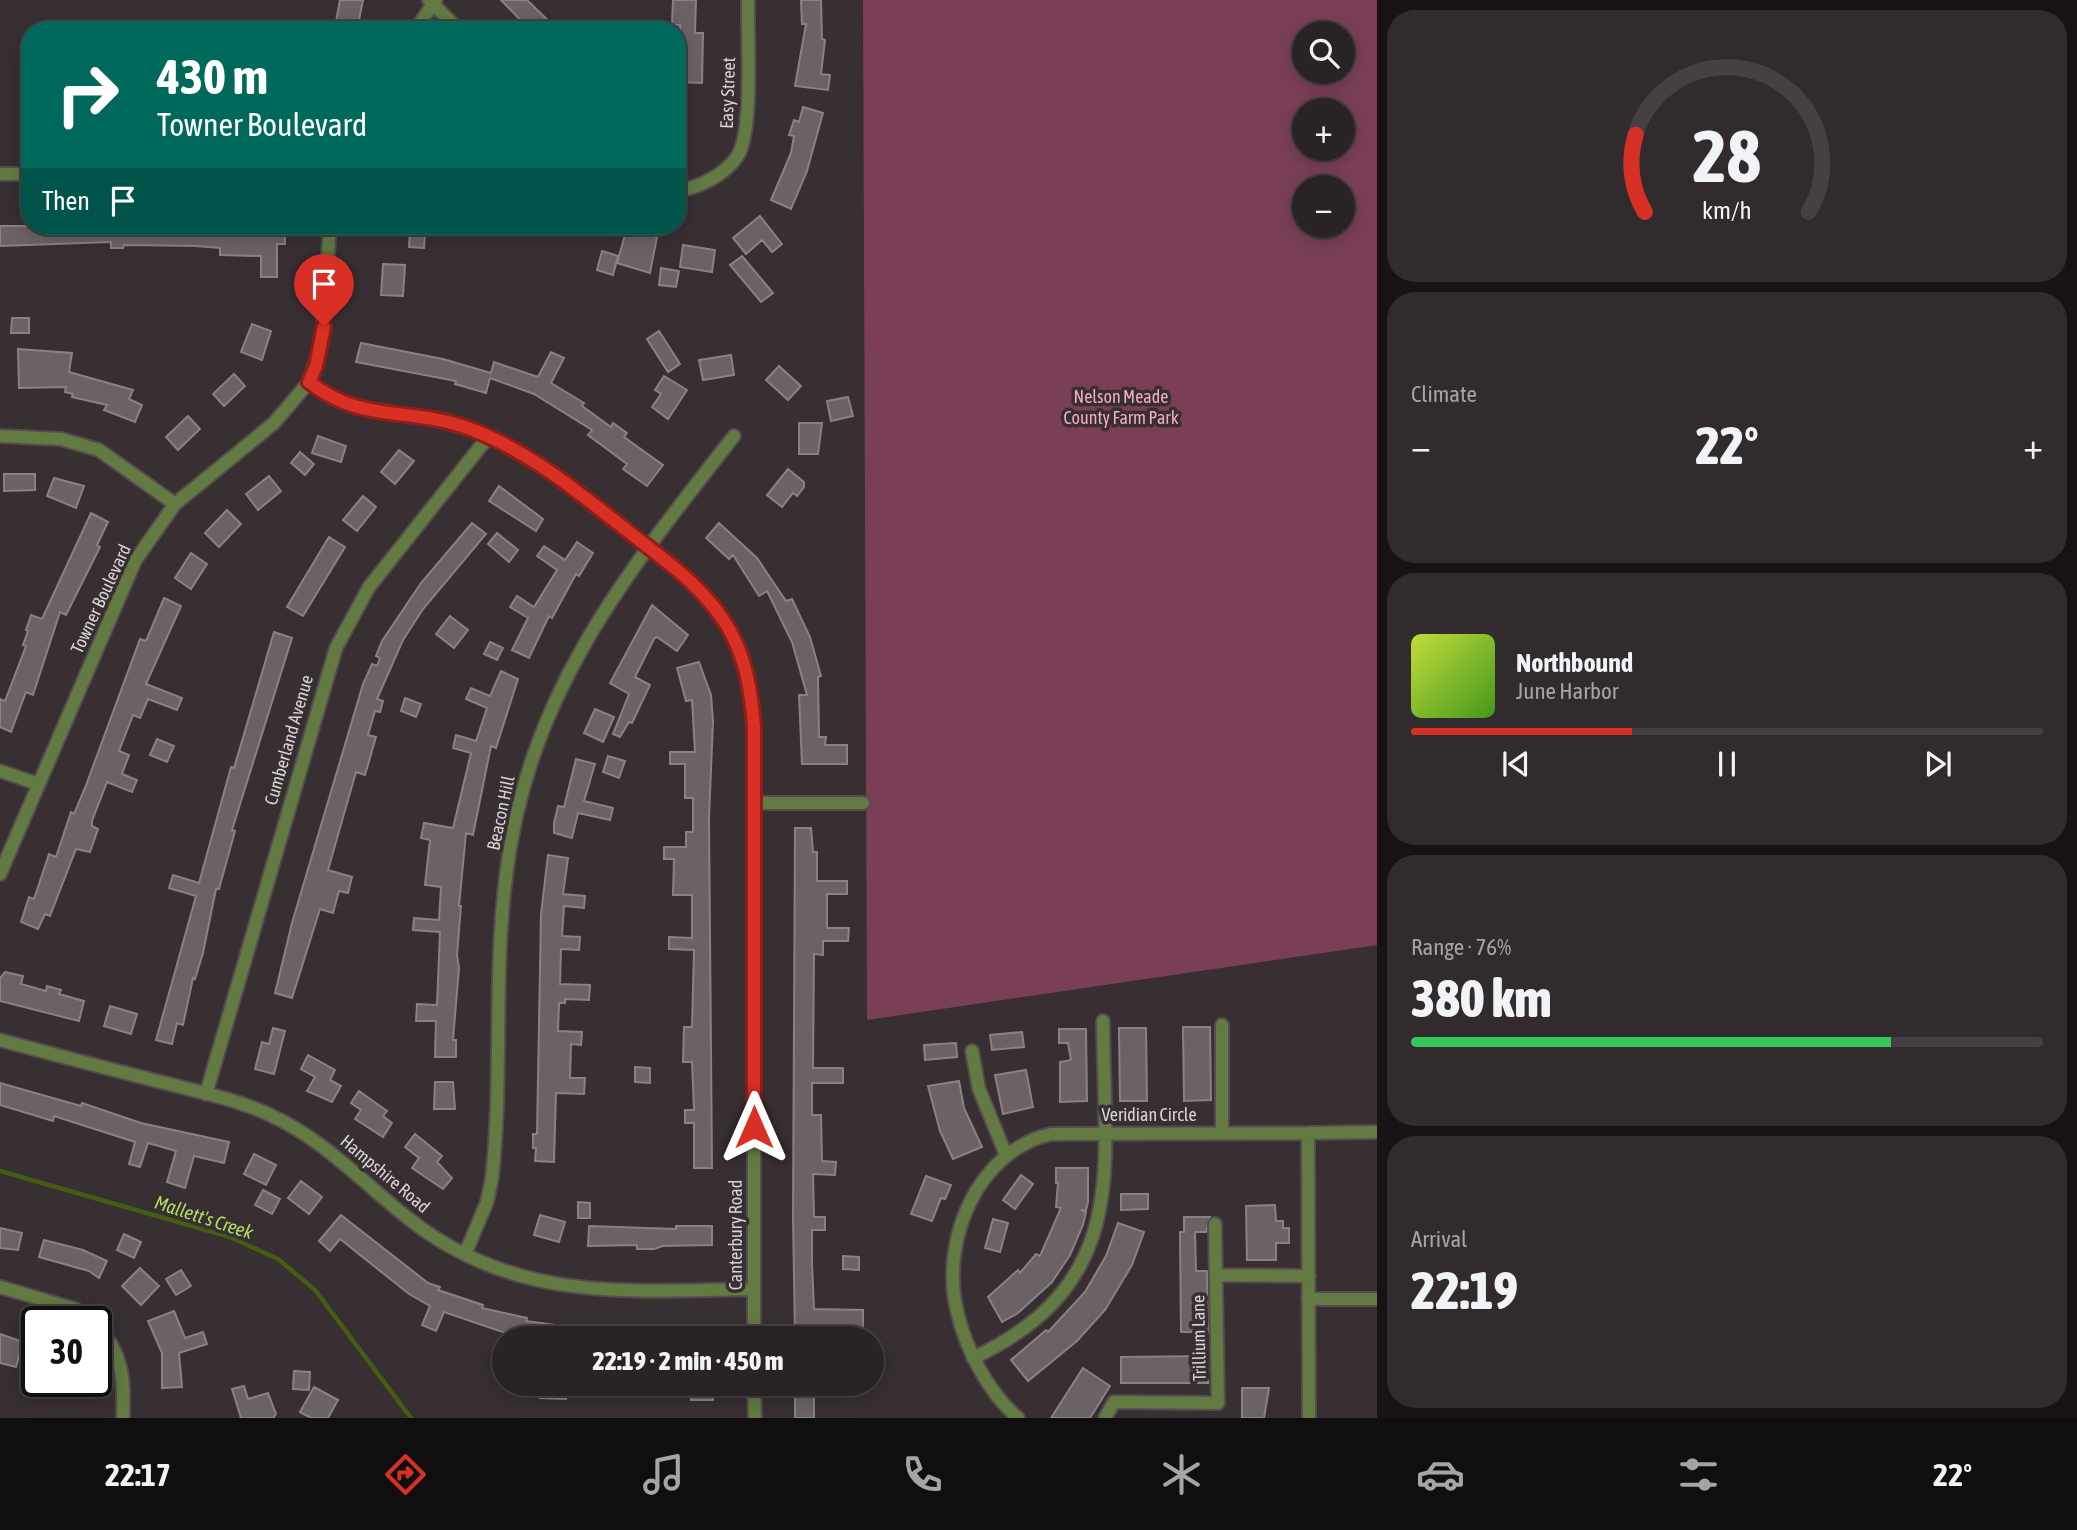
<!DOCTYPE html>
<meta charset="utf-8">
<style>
body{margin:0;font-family:"Asap Condensed",sans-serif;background:#312b2e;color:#f1f3f6;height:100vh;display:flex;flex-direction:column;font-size:26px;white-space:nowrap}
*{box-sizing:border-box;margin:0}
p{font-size:23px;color:#a5a4a7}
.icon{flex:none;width:38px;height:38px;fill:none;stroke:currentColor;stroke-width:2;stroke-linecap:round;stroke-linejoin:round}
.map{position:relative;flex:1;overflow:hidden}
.sheet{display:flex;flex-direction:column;gap:10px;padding:10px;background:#171315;width:700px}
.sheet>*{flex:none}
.hud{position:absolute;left:21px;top:21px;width:665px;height:214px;border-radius:28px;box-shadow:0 4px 18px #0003,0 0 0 2px #454043;background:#00695c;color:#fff;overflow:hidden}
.controls{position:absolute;left:1292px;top:21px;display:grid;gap:14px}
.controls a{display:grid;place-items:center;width:63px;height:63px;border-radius:50%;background:#292326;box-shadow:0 4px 18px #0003,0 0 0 2px #454043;font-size:35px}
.speed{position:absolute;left:21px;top:1306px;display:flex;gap:14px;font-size:35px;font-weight:700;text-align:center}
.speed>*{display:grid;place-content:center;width:91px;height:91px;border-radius:50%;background:#292326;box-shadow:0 4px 18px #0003,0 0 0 2px #454043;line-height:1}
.speed .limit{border:4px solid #111;border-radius:10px;background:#fff;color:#111}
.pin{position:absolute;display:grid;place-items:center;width:60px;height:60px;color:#fff;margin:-72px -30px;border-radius:50% 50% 50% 0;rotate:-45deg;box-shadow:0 0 7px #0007}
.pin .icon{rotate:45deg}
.me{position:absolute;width:77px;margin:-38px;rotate:0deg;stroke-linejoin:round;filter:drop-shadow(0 0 5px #0008)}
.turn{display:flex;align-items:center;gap:24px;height:147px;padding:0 21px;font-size:32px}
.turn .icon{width:91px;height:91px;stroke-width:2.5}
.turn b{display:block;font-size:49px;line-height:60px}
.then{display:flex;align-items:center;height:66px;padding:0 21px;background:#0003;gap:14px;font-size:26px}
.big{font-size:52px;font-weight:800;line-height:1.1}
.sheet .tile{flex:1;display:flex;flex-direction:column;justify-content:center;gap:10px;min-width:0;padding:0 24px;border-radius:28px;background:#312b2e}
.sheet .dial{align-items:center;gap:0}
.dial svg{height:182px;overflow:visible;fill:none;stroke:#454043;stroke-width:7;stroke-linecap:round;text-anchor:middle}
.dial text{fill:#f1f3f6;stroke:none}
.song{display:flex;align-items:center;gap:21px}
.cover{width:84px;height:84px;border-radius:10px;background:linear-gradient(135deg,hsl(70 70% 55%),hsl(100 70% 35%))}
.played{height:7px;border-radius:4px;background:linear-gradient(90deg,#d93025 35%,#454043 35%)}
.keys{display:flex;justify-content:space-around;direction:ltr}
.heat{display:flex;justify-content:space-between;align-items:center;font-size:38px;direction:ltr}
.charge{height:10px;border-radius:5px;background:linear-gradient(90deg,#34c759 76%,#454043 0)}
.trip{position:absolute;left:492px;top:1326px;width:392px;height:70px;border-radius:35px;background:#292326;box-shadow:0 4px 18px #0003,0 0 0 2px #454043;font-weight:800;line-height:70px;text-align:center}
.dock{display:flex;height:112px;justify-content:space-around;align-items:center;background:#100e0f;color:#a5a4a7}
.dock .icon{width:49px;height:49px}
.dock .current{color:#d93025}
.dock b{font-size:32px;color:#f1f3f6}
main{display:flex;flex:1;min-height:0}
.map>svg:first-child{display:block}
.green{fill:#7a3f57;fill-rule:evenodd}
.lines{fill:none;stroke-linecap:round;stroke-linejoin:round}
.stream{stroke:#445d12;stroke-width:4.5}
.building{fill:#6b6265;stroke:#8b8185;stroke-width:2}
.minor-casing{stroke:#544d50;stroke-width:16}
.minor{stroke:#637a42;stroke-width:12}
.route-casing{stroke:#8d1f18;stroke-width:18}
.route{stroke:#d93025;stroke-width:12}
.labels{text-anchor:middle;stroke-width:7;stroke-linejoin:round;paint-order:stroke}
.street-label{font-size:18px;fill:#dad4d6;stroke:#372f32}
.park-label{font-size:18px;fill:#f5a9c5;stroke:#372f32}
.water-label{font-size:19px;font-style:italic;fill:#b0df65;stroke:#372f32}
</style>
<main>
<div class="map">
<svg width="1377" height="1418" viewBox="0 0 1377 1418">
<rect width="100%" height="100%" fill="#372f32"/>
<path class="green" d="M863 0H1377V945L867 1020ZM1304 33H1342V72H1304ZM1304 110H1342V149H1304ZM1304 187H1342V226H1304Z"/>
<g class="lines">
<path class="stream" d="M0 1171 230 1237 278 1259 315 1290 411 1418"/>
</g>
<path class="building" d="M340 0H363L357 30 335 27Z
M501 0H527L558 30H530Z
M673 0H696L695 33H703L702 83 679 82 680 25H672Z
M801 0H821L822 39 825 40 821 74 830 75 828 90 795 86 806 24H802Z
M803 107 823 113 807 171 791 209 771 200 791 153 794 136 789 135 794 120 799 122Z
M760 216 782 244 772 252 762 240 746 254 733 238Z
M0 226H184V228L253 230V226H285V244H277V277H261V256L220 255V248L195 246 124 245 123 248H111V242L0 246Z
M627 228 657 237 650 273 617 263Z
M410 231 425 232 424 248 409 247Z
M683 245 715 250 712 272 680 267Z
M602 251 618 256 613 275 597 270Z
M742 256 773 293 761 302 730 265Z
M383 264 405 265 403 296 381 295Z
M661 268 679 271 676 287 659 285Z
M12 318H29V333H11Z
M252 324 271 331 262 360 241 352Z
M659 331 680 364 668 372 647 339Z
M361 343 443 359 491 373 494 362 538 377 551 352 564 358 551 383 584 403 582 406 611 427 613 423 627 433 624 437 663 465 647 486 623 469 627 464 588 435 592 430 534 394 490 378 486 393 455 384 456 381 356 362Z
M18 349 72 353 69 372 133 390 129 399 142 405 135 422 104 410 107 405 72 397 73 394 65 392 66 387 19 388Z
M731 355 734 375 703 380 699 360Z
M779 366 801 386 788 400 766 380Z
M234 374 245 386 224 406 213 394Z
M664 376 687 390 668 419 652 407 661 394 655 390Z
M848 397 853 416 831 421 827 401Z
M188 416 200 429 178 450 166 437Z
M799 423H822L818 454H799Z
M318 436 346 446 341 462 312 453Z
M399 450 414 461 395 484 381 472Z
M300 452 314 464 305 475 291 463Z
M788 469 804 482V487L797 496 793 493 782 507 767 495Z
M4 474H35V490L4 491Z
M269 476 281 491 258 510 246 494Z
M54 478 84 486 76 508 47 496Z
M499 486 543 519 536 531 489 501Z
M363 496 376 507 357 531 343 520Z
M227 510 241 524 219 547 205 533Z
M91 513 108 522 97 545 100 547 66 615 60 612 33 695 26 692 11 732 0 727V699L5 701 26 646 23 645 28 631 26 630 31 615 42 619Z
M472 523 486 534 423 609 403 640 377 699 383 701 380 712 375 711 368 735 376 737 365 775 356 772 328 870 352 877 348 893 339 891 333 913 320 909 292 998 275 993 292 923 363 684 372 664 377 666 380 658 376 656 382 641 421 583Z
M719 523 757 558 786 601 792 599 810 637 821 676 818 677 819 737H826L825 745H847V764H802L799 695H807L792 642 767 591 759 596 733 555 729 559 706 538Z
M497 533 518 550 509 562 488 544Z
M329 537 345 547 303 616 287 607Z
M577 542 593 553 579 576 576 574 552 618 549 616 529 658 512 650 528 618 510 607 517 596 534 607 557 570 537 556 544 546 565 560Z
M191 553 207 564 191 589 175 578Z
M164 598 181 606 146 684 182 698 177 710 148 699 140 718 133 715 119 751 129 755 122 774 137 780 132 792 107 782 92 821V826L98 829 90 852 76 849 50 916 45 914 38 929 21 922 29 897 34 899 49 854 56 857 71 812 74 814 85 788 140 639 146 641Z
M652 605 688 635 677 651 657 637 654 639 635 677 650 685 632 723 629 722 620 737 613 734 629 694 610 683Z
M450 616 468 630 454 648 436 634Z
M274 632 292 638 232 830 235 831 219 889H216L203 953 195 979 193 978 183 1025 177 1023 172 1044 156 1040 196 896 169 888 173 875 199 883 231 767 234 768Z
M490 642 503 648 497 660 484 654Z
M699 662 711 695 713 721 709 818 712 1168H694V1123H685V1110H694L692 1062H683L684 1027H692L694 950 669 949V937L692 938V895H673L674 859H664V847H686V832H693V798H685V764H670V752H695L692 700 686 701 677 668Z
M501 671 518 679 496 748 491 746 473 835 466 833 459 906H461L457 955 459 968 453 1040H456V1057H435L436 1021H416L417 1004 437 1005 440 932 413 930 414 918 439 920 441 887 425 885 430 840 421 838 424 823 453 828 471 753 453 748 456 735 476 741 487 708 466 699 471 688 490 696Z
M405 698 421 704 416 717 401 711Z
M595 709 614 717 603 742 584 733Z
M157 739 174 746 167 762 150 755Z
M608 756 625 761 619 778 603 772Z
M576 759 595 764 584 801 613 808 610 820 578 813 572 838 554 833V823L558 806 564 807Z
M795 828H811L813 852H817V881H847V894H827V928H849L848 941H823V955L814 954 813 1068H843V1083H812V1115H821L822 1161 836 1162 835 1175 813 1174 814 1217H825V1230H812V1263L814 1309 863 1310V1331L815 1328V1338H795L793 1217Z
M548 855 568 858 563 894 585 896 584 908 564 906 562 936 580 937 579 950 561 949 560 984 590 985 589 1000 565 999V1003H559L558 1031 582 1032 581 1045 571 1044 570 1078H585L584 1094 556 1093 554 1162 535 1161 536 1148H533V1134H537L541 914Z
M5 972 23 976 21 984 46 991 47 986 61 990 59 994 84 1001 79 1021 0 1001V978Z
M110 1006 137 1014 131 1034 104 1026Z
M1183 1027H1210L1211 1100 1184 1101Z
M273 1028 285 1031 274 1074 255 1069 262 1042 269 1044Z
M1119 1028H1146L1147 1101H1120Z
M1059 1029H1086L1087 1101 1060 1102V1062L1071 1060 1068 1043H1059Z
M1022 1032 1024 1047 992 1050 990 1035Z
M956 1043 957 1057 925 1060 924 1045Z
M308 1055 335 1070 330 1080 341 1086 332 1102 307 1091 315 1077 301 1069Z
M635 1067 650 1068V1083L635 1082Z
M1026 1070 1033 1107 1003 1114 995 1075Z
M959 1081 964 1108 982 1147 953 1159 940 1131 928 1086Z
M435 1082H453L455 1109H434Z
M0 1083 81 1106 82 1103 141 1123 229 1142 224 1163 194 1156 185 1188 167 1182 176 1151 148 1143 140 1167 129 1164 135 1142 54 1116 53 1121 0 1105Z
M359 1091 387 1111 383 1116 392 1123 383 1137 355 1119 361 1110 351 1103Z
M415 1134 442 1156 437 1162 452 1178 443 1189 412 1168 419 1158 405 1147Z
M254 1154 276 1165 266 1185 244 1174Z
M1056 1168H1088V1202L1086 1210H1081L1086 1212 1083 1225 1070 1255 1052 1282 1018 1313 1002 1322 988 1297 1018 1270 1020 1273 1036 1254 1040 1256 1061 1208 1056 1207 1058 1183H1056Z
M1021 1175 1033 1184 1015 1209 1003 1200Z
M926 1176 951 1185 945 1199 941 1198 932 1221 911 1214Z
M301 1181 322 1197 309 1214 288 1198Z
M263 1190 280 1199 272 1214 255 1205Z
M1121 1194H1148V1209L1121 1210Z
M578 1202 590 1203V1218H578Z
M1275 1205 1276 1221H1283V1228H1289V1243H1276V1260H1247L1246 1206Z
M341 1215 428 1283 440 1287 438 1290 483 1305 482 1308 527 1318 526 1321 609 1332 608 1339H523L444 1312 436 1331 422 1325 430 1306 409 1294 340 1239 330 1251 319 1241Z
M540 1215 565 1222 559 1242 534 1235Z
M1184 1217H1210L1206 1232H1195L1196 1271H1207L1208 1332H1181L1180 1232H1184Z
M993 1219 1008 1223 1000 1252 985 1248Z
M1118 1223 1144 1232 1132 1265 1105 1310 1077 1341 1028 1381 1011 1360 1046 1330 1048 1332 1085 1292 1106 1256Z
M589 1226 676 1229V1226H712V1245L663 1246 654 1249H637V1245L588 1246Z
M0 1228 22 1233 18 1250 0 1248Z
M124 1234 141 1242 134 1258 117 1250Z
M44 1240 83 1250 107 1261 99 1278 89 1271 39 1257Z
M843 1256 859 1257V1270L843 1269Z
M140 1268 159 1286 141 1305 122 1286Z
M181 1270 191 1286 176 1295 166 1279Z
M174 1311 185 1338 203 1332 207 1344 179 1353 182 1387 162 1388V1353L148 1321Z
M0 1334 23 1342 16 1367 0 1363Z
M1207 1356 1208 1383H1121V1357Z
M1083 1368 1110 1386 1090 1418H1051Z
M294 1371 310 1372 309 1390 293 1389Z
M541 1384H567L566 1399 540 1398Z
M691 1384H713V1400H691Z
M795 1384H814V1418H795Z
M244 1386 248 1399 268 1393 276 1414 273 1418H241L232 1389Z
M314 1387 338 1400 328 1418H311L300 1412Z
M1242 1388H1269L1264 1418H1242Z"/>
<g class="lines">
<g class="minor-casing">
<path id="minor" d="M429 0 459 30
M415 30 436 0
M0 174H30
M677 191C700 187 723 176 737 157 754 132 747 35 748 1
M309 382C361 423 407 408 465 427 530 450 581 495 634 536 670 564 706 589 729 629 746 659 751 691 754 726V1339
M0 436 61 439 99 450 175 504
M0 771 38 784
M754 803H863
M0 874 135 561 175 504 274 423 309 382 322 342 330 226
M1222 1025V1133
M0 1040C56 1055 113 1070 169 1084 203 1093 239 1100 270 1115 325 1140 363 1183 409 1219 515 1303 628 1291 754 1289
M972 1051 979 1089 1006 1155
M206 1094 336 648 369 587 488 437
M1308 1133 1377 1132
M465 1254 487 1202 492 1178C503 1078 493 976 506 876 528 693 625 575 734 436
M1216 1275 1309 1276
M0 1287 75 1309 95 1321
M1308 1299H1377
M96 1323C124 1356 124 1377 123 1418
M973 1358C1132 1283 1104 1168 1103 1021
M754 1384 755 1418
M1018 1418C988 1392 966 1350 957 1311 940 1241 977 1151 1051 1134L1308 1133 1309 1418
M1105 1418 1114 1402 1218 1403 1215 1224"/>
</g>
<use href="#minor" class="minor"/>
</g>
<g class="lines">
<g class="route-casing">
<path id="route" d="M324 326 316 366 309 382C361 423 407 407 465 427 530 450 581 495 634 536 670 564 706 589 729 629 746 659 751 691 754 726V1127"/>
</g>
<use href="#route" class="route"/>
</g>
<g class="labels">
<g class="street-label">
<text transform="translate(728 93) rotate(-88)" y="6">Easy Street</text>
<text transform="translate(101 599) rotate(-65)" y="6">Towner Boulevard</text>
<text transform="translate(289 740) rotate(-74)" y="6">Cumberland Avenue</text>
<text transform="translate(501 813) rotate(-78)" y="6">Beacon Hill</text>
<text x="1149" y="1121">Veridian Circle</text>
<text transform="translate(385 1174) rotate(40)" y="6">Hampshire Road</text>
<text transform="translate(736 1235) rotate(-90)" y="6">Canterbury Road</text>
<text transform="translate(1199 1338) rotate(-91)" y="6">Trillium Lane</text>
</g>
<g class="park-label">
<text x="1121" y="403">Nelson Meade<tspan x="1121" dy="21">County Farm Park</tspan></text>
</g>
<g class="water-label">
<text transform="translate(204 1217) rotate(18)" y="7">Mallett's Creek</text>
</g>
</g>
</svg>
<div class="controls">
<a><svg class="icon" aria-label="search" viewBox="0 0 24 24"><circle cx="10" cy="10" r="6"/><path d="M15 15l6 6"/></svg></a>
<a>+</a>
<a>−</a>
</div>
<div class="speed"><div class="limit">30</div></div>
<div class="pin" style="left:324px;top:326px;background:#d93025"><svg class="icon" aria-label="arrive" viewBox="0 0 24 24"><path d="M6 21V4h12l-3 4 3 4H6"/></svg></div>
<svg class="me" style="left:754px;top:1127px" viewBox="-20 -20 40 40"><path d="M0-17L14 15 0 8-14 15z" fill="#d93025" stroke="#fff" stroke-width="4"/></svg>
<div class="trip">22:19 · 2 min · 450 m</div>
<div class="hud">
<div class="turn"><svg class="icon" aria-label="right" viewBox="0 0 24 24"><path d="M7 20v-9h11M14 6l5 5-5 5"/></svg><div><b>430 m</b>Towner Boulevard</div></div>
<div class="then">Then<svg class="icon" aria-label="arrive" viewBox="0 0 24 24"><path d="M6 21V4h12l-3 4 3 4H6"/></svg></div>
</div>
</div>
<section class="sheet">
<div class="tile dial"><svg viewBox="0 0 100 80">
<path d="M14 69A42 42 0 1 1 86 69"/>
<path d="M14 69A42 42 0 0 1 10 35" stroke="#d93025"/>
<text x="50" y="56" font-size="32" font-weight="700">28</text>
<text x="50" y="72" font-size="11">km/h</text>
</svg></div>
<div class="tile"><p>Climate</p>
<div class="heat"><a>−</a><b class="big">22°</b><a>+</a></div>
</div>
<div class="tile">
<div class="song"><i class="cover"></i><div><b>Northbound</b><p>June Harbor</p></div></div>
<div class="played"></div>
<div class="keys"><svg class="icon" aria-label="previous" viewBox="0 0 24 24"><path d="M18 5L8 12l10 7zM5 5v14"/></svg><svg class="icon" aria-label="pause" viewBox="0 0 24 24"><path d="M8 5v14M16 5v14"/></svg><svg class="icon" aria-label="next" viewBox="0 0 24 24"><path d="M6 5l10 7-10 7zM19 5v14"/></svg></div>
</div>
<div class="tile"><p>Range · 76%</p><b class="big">380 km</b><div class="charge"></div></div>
<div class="tile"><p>Arrival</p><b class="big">22:19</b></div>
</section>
</main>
<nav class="dock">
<b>22:17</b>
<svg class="icon current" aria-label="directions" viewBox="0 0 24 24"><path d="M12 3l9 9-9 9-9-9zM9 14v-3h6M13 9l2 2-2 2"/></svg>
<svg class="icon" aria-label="music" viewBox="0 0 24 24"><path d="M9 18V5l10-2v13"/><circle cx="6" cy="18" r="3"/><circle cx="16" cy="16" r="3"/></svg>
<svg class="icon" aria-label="phone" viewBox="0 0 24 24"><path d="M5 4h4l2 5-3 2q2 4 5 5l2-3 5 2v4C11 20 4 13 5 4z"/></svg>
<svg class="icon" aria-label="climate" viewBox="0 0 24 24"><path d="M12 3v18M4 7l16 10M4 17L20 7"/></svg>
<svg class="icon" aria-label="car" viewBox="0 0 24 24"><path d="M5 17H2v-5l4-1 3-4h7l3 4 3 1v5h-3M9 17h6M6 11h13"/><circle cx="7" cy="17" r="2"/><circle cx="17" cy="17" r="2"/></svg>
<svg class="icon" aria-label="filters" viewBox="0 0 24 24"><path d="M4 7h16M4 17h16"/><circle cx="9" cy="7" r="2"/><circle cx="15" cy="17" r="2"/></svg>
<b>22°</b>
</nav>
